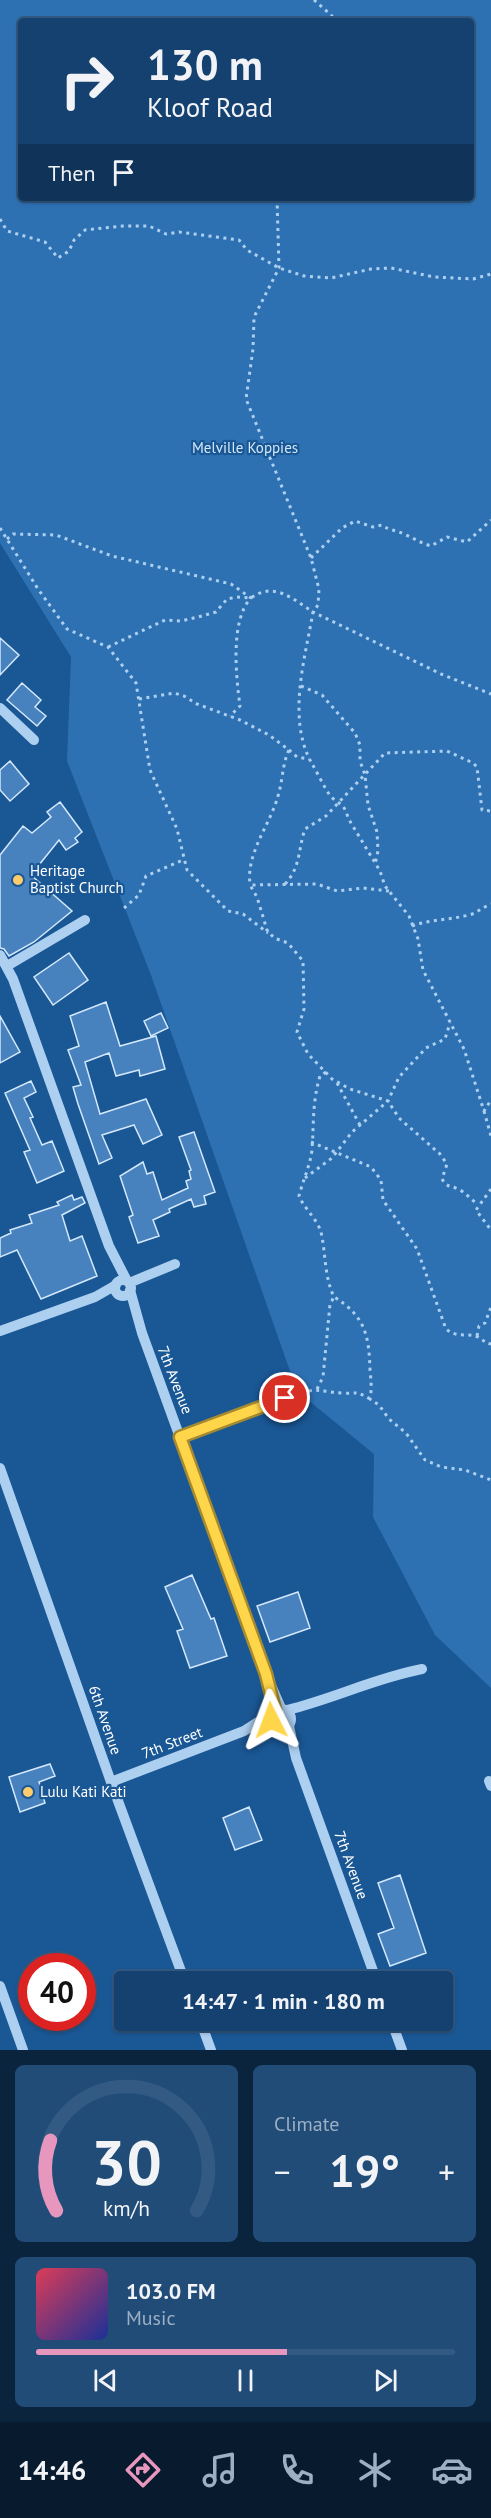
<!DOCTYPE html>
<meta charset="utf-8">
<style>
body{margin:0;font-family:"PT Sans",sans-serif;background:#214c78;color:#f1f3f6;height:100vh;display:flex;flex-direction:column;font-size:22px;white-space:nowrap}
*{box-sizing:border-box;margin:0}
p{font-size:20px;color:#9dafc3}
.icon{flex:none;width:33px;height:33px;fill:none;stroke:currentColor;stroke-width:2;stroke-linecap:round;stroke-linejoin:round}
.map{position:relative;height:2050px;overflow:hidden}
.side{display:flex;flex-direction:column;gap:15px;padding:15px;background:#0b243e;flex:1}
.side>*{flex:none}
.banner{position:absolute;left:18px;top:18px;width:456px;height:183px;border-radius:6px;box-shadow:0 2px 4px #0004,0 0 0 2px #335a83;background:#144170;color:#f1f3f6;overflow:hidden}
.speed{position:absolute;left:18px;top:1953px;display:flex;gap:12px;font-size:30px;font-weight:700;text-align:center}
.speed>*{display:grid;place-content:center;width:78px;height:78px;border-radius:50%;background:#144170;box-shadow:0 2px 4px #0004,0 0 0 2px #335a83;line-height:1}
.speed .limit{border:9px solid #d22;background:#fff;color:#111}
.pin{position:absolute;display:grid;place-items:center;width:51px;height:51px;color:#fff;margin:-26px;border:3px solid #fff;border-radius:50%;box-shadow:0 2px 6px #0007}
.me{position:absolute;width:66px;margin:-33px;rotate:357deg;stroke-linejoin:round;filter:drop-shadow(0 0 4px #0008)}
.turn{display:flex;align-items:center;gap:21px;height:126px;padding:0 30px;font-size:27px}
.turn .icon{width:78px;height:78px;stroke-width:2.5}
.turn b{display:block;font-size:42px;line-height:51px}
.then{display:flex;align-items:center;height:57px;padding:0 30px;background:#0003;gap:12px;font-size:22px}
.big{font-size:45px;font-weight:800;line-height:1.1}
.side .card{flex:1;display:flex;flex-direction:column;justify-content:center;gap:9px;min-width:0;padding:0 21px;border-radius:9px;background:#214c78}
.side .dial{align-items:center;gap:0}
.dial svg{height:156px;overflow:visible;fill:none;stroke:#335a83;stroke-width:7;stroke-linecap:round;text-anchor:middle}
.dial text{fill:#f1f3f6;stroke:none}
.song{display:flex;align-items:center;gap:18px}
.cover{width:72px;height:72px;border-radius:9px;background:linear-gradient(135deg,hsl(350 70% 55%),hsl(230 70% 35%))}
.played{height:6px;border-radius:3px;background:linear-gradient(90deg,#e797bd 60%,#335a83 60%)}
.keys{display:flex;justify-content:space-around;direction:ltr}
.heat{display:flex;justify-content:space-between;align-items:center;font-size:33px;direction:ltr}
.side .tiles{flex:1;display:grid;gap:15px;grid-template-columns:1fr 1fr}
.card:last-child{grid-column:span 2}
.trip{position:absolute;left:114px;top:1971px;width:339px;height:60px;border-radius:6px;background:#144170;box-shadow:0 2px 4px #0004,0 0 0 2px #335a83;font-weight:800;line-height:60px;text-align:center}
.tabs{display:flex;height:96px;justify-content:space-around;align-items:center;background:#081a2d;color:#9dafc3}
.tabs .icon{width:42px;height:42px}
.tabs .on{color:#e797bd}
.tabs b{font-size:27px;color:#f1f3f6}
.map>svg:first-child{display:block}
.green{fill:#2e71b3;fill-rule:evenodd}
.building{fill:#4782be;stroke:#d4e8fb;stroke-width:1.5}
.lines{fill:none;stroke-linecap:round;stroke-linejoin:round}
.path{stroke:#adcff0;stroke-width:3;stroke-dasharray:3 4.5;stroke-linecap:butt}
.minor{stroke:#adcff0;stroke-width:10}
.route-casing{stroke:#a68a30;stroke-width:15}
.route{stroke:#ffd54a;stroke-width:10}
.poi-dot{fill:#ffcc6c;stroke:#1a5795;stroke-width:2}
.labels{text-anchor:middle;stroke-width:4.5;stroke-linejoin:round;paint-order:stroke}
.park-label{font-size:15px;fill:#d4e8fb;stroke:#1a5795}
.poi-label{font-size:15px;fill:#fff;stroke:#1a5795;text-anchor:start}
.street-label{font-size:15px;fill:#fff;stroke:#1a5795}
</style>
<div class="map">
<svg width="491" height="2050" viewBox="0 0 491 2050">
<rect width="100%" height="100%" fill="#1a5795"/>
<path class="green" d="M0 0H491V1688L435 1635 373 1517 374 1454 297 1391 151 975 67 761 71 657 0 543ZM21 21H471V198H21Z"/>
<path class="building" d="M0 638 19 655 0 675Z
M22 683 41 700 35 707 46 716 37 726 7 700Z
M10 761 29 784 10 801 0 790V770Z
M60 802 82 832 75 838 78 842 66 850 59 840 31 875 72 911 34 942 9 956 4 949 0 948V855L23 826 32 833 51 817 47 812Z
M69 953 88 980 53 1005 34 977Z
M106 1002 120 1046 156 1036 165 1069 140 1076 139 1070 116 1076 109 1053 85 1062 100 1114 146 1099 162 1135 143 1144 134 1125 102 1135 112 1158 99 1164 78 1104 73 1087 81 1085 68 1050 79 1046 70 1016Z
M161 1013 168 1028 151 1036 144 1021Z
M0 1016 20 1052 0 1063Z
M31 1081 36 1092 24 1098 33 1117 30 1118 42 1145 52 1141 64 1171 37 1183 24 1152 30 1150 5 1093Z
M194 1132 215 1192 204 1196 206 1204 194 1207 191 1199 169 1209 170 1212 153 1220 159 1236 138 1243 129 1217 133 1215 120 1176 143 1162 147 1174 153 1172 162 1200 188 1188 186 1181 191 1179 189 1171 191 1170 179 1137Z
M72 1195 74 1200 82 1197 85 1203 62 1215 70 1241 82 1236 97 1276 41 1299 17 1250 0 1257V1238L11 1233 10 1230 32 1223 29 1215 59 1205 57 1202Z
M192 1575 211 1619 214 1618 227 1656 190 1668 177 1631 183 1629 165 1587Z
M298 1592 310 1628 270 1642 257 1606Z
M50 1764 55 1776 39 1782 45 1803 20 1812 9 1777Z
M249 1807 262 1840 235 1850 223 1818Z
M400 1875 426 1953 390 1966 378 1934 394 1928 378 1883Z"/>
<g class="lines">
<path class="path" d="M314 0 332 16V21
M277 198 279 268 254 317 253 349 246 399 311 558 319 589 318 605 313 612 441 674 491 694
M0 219 7 231 45 242 58 258 69 251 74 240 85 230 123 226H149L166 234 179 232 239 240 247 250 279 268 304 276 331 278 371 269 391 268 434 277 473 279 491 274
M0 528 38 589 67 629 108 647 136 683 150 770 177 829 187 870 228 911 243 914 268 933
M7 539 13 534 56 535 112 556 231 584 251 598C230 620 236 676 240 706L230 716
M311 558 342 528 355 521 373 527 382 525C390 531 396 530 404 534 413 538 421 543 431 546L447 537 467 542 491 520
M108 647 165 620 181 621 198 617 216 612 227 599 237 597 251 598C274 581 293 599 313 612 305 659 287 717 311 762 317 772 323 785 329 794 337 805 344 801 348 818L380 871 385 886 409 916 418 939 423 970 464 1049 484 1111 491 1100
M301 686 322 695 355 733 360 745V761L365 775 368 805 377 832 378 851 375 864
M139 699 174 693 184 696 197 704 240 720 269 735 289 750C282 765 283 780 278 796 270 825 246 853 250 884
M289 750 297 757 309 759
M285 884C301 867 298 849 305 829L326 816 385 753 447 751 473 763 477 767 482 810 491 811
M389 891 363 888 337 891 317 884 250 885 257 897 267 930 274 938 288 943 303 961 304 1009 297 1032 308 1054 332 1079 350 1089 388 1101 399 1118 440 1154 447 1164 442 1179C447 1188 450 1185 458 1189 465 1192 471 1200 478 1204
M124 908 139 895 146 876 183 860
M412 926C431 919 450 920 469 915 477 913 483 907 491 904
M326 1072 320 1076C312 1103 314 1123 312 1150 310 1166 303 1180 299 1196 304 1208 317 1219 321 1232 326 1254 324 1276 334 1297 365 1316 369 1335 370 1370 371 1380 372 1389 370 1399L379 1405 389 1419 406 1433 425 1460 441 1467 465 1470 491 1480
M337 1083 360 1125
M484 1111 491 1136
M311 1142 371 1167 381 1180 383 1200 417 1249 446 1329C458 1339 467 1332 478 1337 484 1340 484 1343 491 1344
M305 1178 332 1158 352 1132 388 1101 399 1077 426 1048 445 1039 450 1023
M491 1189 476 1210 491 1230
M477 1336 479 1326 485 1323 491 1307
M317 1389 323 1377 330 1304 334 1297
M294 1394C318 1387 321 1392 343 1393 358 1394 355 1390 370 1399"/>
<path class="minor" d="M0 708 34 740
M0 955 13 979 109 1246 127 1281
M7 966 85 920
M115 1288a8 8 0 1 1 16 0a8 8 0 1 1-16 0Z
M129 1283 175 1264
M130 1290 142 1333 266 1674 281 1708
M0 1331 95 1297 116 1285
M181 1437 285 1398
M0 1468 111 1782 185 1982
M271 1719a10 10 0 1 1 20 0a10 10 0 1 1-20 0Z
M287 1710C333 1699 375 1678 422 1669
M289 1726 296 1758 377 1982
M489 1781 491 1786
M111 1782 244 1731 272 1713
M0 1986 23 2050
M200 2020 211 2050
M391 2020 402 2050"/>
</g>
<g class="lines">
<g class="route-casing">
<path id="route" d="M271 1720 275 1710 266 1674 180 1437 285 1398"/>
</g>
<use href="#route" class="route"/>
</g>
<g class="poi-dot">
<circle cx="18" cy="880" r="6"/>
<circle cx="28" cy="1792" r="6"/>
</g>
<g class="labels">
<g class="park-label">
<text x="245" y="453">Melville Koppies</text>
</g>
<g class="poi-label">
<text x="30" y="876">Heritage<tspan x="30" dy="17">Baptist Church</tspan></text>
<text x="40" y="1797">Lulu Kati Kati</text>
</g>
<g class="street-label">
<text transform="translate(175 1380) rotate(69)" y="5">7th Avenue</text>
<text transform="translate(105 1720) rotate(71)" y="5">6th Avenue</text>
<text transform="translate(172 1743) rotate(-21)" y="5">7th Street</text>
<text transform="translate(351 1865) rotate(70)" y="5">7th Avenue</text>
</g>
</g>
</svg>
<div class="speed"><div class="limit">40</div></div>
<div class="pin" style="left:285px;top:1398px;background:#d93025"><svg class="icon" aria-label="arrive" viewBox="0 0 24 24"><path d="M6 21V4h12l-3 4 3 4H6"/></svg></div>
<svg class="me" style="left:271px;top:1720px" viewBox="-20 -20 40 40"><path d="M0-17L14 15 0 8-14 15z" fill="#ffd54a" stroke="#fff" stroke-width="4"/></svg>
<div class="trip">14:47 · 1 min · 180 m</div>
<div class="banner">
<div class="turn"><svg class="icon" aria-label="right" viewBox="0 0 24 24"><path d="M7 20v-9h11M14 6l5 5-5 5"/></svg><div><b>130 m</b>Kloof Road</div></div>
<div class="then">Then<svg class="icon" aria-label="arrive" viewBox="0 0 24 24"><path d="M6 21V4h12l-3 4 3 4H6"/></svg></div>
</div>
</div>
<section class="side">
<div class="tiles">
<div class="card dial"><svg viewBox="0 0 100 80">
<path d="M14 69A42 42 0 1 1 86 69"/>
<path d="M14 69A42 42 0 0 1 11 33" stroke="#e797bd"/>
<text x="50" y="56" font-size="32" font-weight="700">30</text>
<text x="50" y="72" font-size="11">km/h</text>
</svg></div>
<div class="card"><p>Climate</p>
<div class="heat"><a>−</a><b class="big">19°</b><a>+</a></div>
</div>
<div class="card">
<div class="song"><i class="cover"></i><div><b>103.0 FM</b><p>Music</p></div></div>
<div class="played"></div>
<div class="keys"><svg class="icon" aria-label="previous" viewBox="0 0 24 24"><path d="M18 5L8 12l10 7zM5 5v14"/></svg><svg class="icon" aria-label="pause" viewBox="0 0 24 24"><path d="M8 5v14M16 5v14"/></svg><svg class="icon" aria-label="next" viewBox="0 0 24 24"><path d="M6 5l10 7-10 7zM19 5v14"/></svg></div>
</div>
</div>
</section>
<nav class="tabs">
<b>14:46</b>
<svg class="icon on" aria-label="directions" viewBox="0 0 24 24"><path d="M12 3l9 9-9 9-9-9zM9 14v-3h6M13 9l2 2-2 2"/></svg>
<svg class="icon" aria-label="music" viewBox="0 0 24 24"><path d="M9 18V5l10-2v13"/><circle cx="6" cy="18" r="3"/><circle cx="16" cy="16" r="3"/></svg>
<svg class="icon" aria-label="phone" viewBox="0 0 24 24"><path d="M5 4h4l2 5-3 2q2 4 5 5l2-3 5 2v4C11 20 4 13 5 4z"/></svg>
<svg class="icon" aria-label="climate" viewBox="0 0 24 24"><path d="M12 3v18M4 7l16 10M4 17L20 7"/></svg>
<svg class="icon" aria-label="car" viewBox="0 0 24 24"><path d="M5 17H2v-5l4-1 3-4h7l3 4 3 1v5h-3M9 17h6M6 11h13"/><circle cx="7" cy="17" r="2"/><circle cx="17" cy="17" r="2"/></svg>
</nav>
